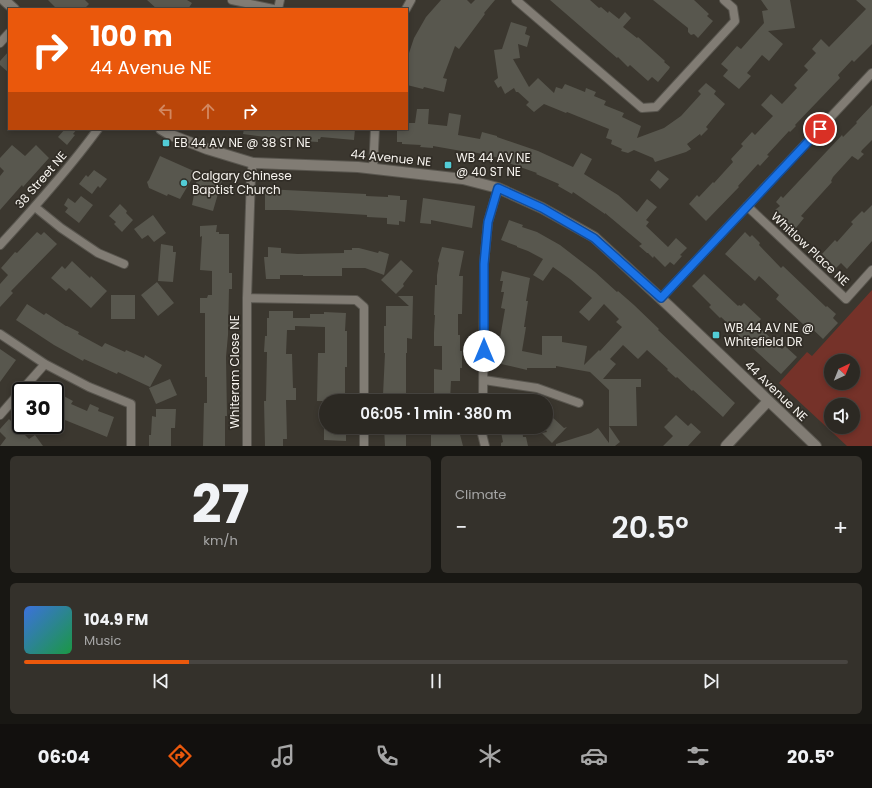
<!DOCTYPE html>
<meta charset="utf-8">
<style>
body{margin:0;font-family:Poppins,sans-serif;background:#34312b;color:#f1f3f6;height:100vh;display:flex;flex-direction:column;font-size:15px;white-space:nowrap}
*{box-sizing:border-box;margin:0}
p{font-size:13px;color:#a6a6a6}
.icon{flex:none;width:22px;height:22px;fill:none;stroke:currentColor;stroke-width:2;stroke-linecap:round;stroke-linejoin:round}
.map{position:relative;height:446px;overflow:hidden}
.panel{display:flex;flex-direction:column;gap:10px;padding:10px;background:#181713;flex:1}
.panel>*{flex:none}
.banner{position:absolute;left:8px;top:8px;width:400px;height:122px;border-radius:0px;box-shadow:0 2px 6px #0003,0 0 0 1px #484541;background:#ea580c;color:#fff;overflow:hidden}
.needle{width:26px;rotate:43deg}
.controls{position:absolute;left:824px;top:354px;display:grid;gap:8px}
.controls a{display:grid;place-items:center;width:36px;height:36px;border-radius:50%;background:#2c2923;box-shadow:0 2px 6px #0003,0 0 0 1px #484541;font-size:20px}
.speed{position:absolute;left:12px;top:382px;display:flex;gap:8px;font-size:20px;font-weight:700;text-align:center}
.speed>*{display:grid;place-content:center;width:52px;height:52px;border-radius:50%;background:#2c2923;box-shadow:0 2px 6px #0003,0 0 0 1px #484541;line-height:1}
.speed .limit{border:2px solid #111;border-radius:6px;background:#fff;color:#111}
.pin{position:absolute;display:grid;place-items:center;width:34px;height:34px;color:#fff;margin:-17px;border:2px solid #fff;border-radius:50%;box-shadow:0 1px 4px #0007}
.me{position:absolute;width:44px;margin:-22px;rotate:0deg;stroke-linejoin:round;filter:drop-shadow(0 0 3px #0008)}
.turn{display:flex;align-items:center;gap:14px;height:84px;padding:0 16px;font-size:18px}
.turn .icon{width:52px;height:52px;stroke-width:2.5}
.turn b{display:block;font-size:28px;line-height:34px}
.lanes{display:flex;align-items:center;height:38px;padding:0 16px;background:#0003;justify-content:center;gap:20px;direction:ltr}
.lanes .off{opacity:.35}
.big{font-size:30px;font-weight:600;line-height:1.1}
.panel .card{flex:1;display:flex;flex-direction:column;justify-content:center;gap:6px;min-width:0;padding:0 14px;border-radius:6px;background:#34312b}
.panel .dial{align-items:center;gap:0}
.dial b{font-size:52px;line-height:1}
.song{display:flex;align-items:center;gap:12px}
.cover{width:48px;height:48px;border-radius:6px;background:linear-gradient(135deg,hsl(220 70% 55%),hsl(140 70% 35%))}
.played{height:4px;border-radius:2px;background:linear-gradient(90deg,#ea580c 20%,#484541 20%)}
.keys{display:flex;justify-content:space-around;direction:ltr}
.heat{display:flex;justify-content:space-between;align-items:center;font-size:22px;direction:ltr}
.panel .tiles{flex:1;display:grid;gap:10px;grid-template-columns:1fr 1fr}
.card:last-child{grid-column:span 2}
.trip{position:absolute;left:319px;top:394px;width:234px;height:40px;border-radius:20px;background:#2c2923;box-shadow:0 2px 6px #0003,0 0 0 1px #484541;font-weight:600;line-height:40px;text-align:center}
.menu{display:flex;height:64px;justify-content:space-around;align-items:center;background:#12100e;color:#a6a6a6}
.menu .icon{width:28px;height:28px}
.menu .on{color:#ea580c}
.menu b{font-size:18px;color:#f1f3f6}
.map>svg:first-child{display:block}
.green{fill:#753229;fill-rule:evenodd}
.building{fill:#58574e}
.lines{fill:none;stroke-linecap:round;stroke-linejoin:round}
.minor-casing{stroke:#59564f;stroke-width:10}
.tertiary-casing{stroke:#59564f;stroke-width:12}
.minor{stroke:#817c74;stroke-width:8}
.tertiary{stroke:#817c74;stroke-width:10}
.route-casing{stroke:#114b97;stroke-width:10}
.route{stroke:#1a73e8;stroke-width:7}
.poi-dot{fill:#52ccd6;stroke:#312d26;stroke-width:1.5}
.labels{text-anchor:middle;stroke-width:3.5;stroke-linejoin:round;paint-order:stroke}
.poi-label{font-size:12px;fill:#f7f4ef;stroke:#312d26;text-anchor:start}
.street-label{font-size:12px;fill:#f7f4ef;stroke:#312d26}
</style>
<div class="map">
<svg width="872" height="446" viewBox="0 0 872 446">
<rect width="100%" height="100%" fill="#3b372f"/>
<path class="green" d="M872 290V446H847L779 383 807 352 812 356ZM831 361H853V383H831ZM831 405H853V427H831Z"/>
<path class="building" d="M48 0H85L89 4 84 9H57Z
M147 0H187L192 3 188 9H157Z
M441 0H467L471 4 475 0H495L484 13 485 14 459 49 455 46 443 78 447 79 444 92 424 87 423 89 407 85V59L414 38 426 17Z
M550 0H590L599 8 601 7 608 13 609 11 619 19 625 12 631 18 623 27 637 38 638 37 665 61 664 62 670 67 669 69 658 82 652 77 648 81 630 65 628 67 618 57 617 58Z
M653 0H694L709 14 707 16 713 21 698 38 694 34 691 35 688 32V28Z
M761 0H790L795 28 768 31 783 44 769 61 762 55 747 73 751 76 739 89 723 76 728 70 721 64 737 46 741 49 764 23 762 11 768 10Z
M856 0H872V44L854 62 852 60 838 75 840 78 795 125 796 126 790 132 789 131 767 155 769 156 760 166 758 164 738 186 739 187 706 221 689 204 697 195 699 197 713 182 714 183 733 162 731 159 743 146 741 144 752 132 755 135 773 116 761 105 771 94 782 104 797 88 794 85 808 70 804 66 816 53 812 49 821 39 829 47 866 9Z
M511 22 527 27 525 34 530 36 527 47 518 44 520 58 513 59 529 87 538 78 554 93 556 87 562 89 565 84 585 92 586 88 596 92 594 96 606 101 604 105 624 113 622 117 641 126 637 138 664 128 681 116 701 94 698 91 706 83 716 91 714 94 725 104 706 127 708 129 701 136 700 134 687 144 691 149 686 152 655 162 653 158 634 150 628 153 621 151 622 149 620 148 611 144 612 140 606 138 609 129 567 112 566 113 544 104 534 112 526 105 529 102 518 92H516L514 88 505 94 501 86 498 88 494 81 498 78 494 50 502 49Z
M9 51V73L0 65V61Z
M872 105V140L862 150 861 152 864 154 858 160 852 156 833 177 831 181 832 182 801 216 804 218 795 229 775 210 780 206 776 202 781 196 783 198 842 135 843 137 857 123 856 122Z
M417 109H429L428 124 447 126 449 113 461 115 458 135 480 139 482 132 497 136V137L538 151 573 167 581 153 592 159 584 174 618 195 637 212 647 199 657 207 646 220 649 222 646 226 668 247 676 238 687 248 680 255 682 256 674 265 670 262 665 267 654 256 653 258 648 253H647L639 246 642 244 605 213V214L573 192 572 194 558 186 559 184 536 174 537 173 500 160V158L473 152V153L433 146V148L420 147 421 145 402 144V142H397V129H407V123H415Z
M65 129H77L73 134 75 135 67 145 58 137Z
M244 129H355L354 140 321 137 320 139H318V142L302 141V139L283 138V139L273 138 243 134Z
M12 145 25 156 36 145 49 158 23 187 22 185 0 210V176L4 171 0 167V158Z
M160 156 196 172 180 199 168 194 167 196 149 188 147 182 149 180Z
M94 170 107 179 100 188 98 186 92 194 79 184 86 175 88 177Z
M658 170 669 179 660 189 650 180Z
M198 173 222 180 213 211 192 205Z
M265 189 366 194V196L388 197V195L400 196V200H407L405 222 399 221V225L387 224V218L367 217V215L288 210H265Z
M81 196 93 205 79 223 65 212 68 208 64 205 68 198 75 203Z
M423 198 475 206 472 228 431 220V224L420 223Z
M120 204 127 211 126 213 133 220 122 232 114 224 116 222 109 216Z
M872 205V241L847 269 841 263 836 268 822 254 835 240 837 242 853 224 851 222 862 211 864 213Z
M153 215 166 233 154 242 148 235 142 239 134 229Z
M509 220 523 225 522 227 537 232 560 245 595 272 617 292 618 291 634 305 659 329 658 330 735 403 723 417 693 390 692 391 677 377 676 378 667 370 668 369 647 350 638 359 623 345 610 359 616 364 603 379H641V387H636L637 426H609V390L590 372 556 366V368H527V370L501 364 504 345 499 344 505 309 501 308 504 292H501L503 281H500L502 271 530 278 526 301H528L524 327H526L522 351 542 355V336H562V342L587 346 584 365 599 350 600 351 622 327 616 322 619 319 604 304 589 321 579 312 592 298 570 279 553 267 543 281 533 275 543 259 528 251 517 247V246L501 240Z
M217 225 216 232H219V234H229V273H232V289H229L228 335 226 357 227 416H225V446H203L204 403H207V377H205V313H200V298H207L208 295H212V271L200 270 202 236 200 237V226Z
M37 232 41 235 44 232 57 244 11 291 13 293 0 307V284L8 275 1 268 15 252 17 253Z
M745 232 750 237 752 235 760 243 759 245 781 268 783 266 826 307 827 306 836 314 833 318 838 323 823 339 806 323 804 325 776 299 779 295 759 276 755 281 725 254Z
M161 244 173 246V252H176L173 282 158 281Z
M268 247 281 248V253L298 254 344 253V250H352V248H359L378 253 379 251 389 254 384 275 365 268H342V276H303V275H280V279H266L264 257H268Z
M442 247 464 251 459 276H463L462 314H458V335H460V351H462V368H460V381H451L450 401H434V369L442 370V346H434V332L435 315H434L435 285H437V275L439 263 438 261Z
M401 260 413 271 403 284 404 286 396 294 381 280Z
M72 261 90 278 91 276 107 291 91 308 69 288 66 291 51 278 62 266 65 269Z
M704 274 738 306 739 305 741 306 744 303 761 319 757 324 762 328 761 329 782 349 785 346 797 357 781 374 736 333 737 332 721 317 720 318 709 307 711 305 692 286Z
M157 282 174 303 158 316 141 295Z
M111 295H135V319H111Z
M398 296H413L412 339 407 338V353H406V399L389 398V396L383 395 385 353H384V326H386V306H409Z
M27 304 44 315 46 313 66 326H67L79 332 78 334 102 347 105 343 125 352 126 350 144 358 145 355 162 365 150 387 118 372 117 374 84 359 83 361 54 345 16 320Z
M269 311H293V318H310V314H324V312L346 313 345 331H347V367H345V396H337V401H317L318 353H325V327L295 326V330H287L286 354H292L293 388H296V400H286L287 439H283V446H265L264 401H266L267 352H264L265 336H267V318H269Z
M0 349 16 360 0 382Z
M170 379 177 395 156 404 149 388Z
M60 394 73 401 71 404 87 411 90 404 99 408 98 411 114 417 107 437 55 416V395L58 396Z
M156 409H176L175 428H171V446H149V435H151L152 416 156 417Z
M550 415 564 428 567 427 552 443 542 433 547 432 546 430V419Z
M676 415 688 426 691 423 701 432 688 446H663L673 436 664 427Z
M9 419 29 439 35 435 43 446H0L6 438 0 432V429Z
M609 426 620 442 615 446H556V444L591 433 598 428 609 443Z
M324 427H346V441L324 440Z
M384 427H406V446H385Z
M431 427H458L463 446H431Z
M500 427H522L523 437H526L528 446H501V443L503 442Z"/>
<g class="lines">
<g class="minor-casing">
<path id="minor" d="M232 0 273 9
M516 0 642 108 656 107 735 21 733 8 724 0
M278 9 280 0
M406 9 411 0
M0 43 9 33
M373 169 375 129
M747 206 846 299 872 270
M35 207 61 228 98 253 124 264
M0 245C35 207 68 170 98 129
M247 298 356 300 364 307V401
M661 298 872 73
M0 334 45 364 89 387 131 404V446
M484 380 537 388 579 403
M21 391 45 364
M483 401 484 264 488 222 498 188
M0 415 21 391
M482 427V434L485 446
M247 446V298L251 176 253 163
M364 446V427"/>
</g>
<g class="tertiary-casing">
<path id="tertiary" d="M4 0 14 9
M161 129 171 135 207 149 253 163 358 167 463 179 498 188 542 208 594 237 670 307 816 446
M726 446 768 401"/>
</g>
<use href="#minor" class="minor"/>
<use href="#tertiary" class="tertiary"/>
</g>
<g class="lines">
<g class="route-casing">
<path id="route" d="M484 351V264L488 222 498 188 542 208 594 238 661 298 820 129"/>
</g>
<use href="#route" class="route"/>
</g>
<g class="poi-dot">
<rect x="162" y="139" width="8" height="8" rx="2"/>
<rect x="444" y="161" width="8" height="8" rx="2"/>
<circle cx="184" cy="183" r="4"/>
<rect x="712" y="331" width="8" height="8" rx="2"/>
</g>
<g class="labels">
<g class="poi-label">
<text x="174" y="147">EB 44 AV NE @ 38 ST NE</text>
<text x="456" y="162">WB 44 AV NE<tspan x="456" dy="14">@ 40 ST NE</tspan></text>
<text x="192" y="180">Calgary Chinese<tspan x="192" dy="14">Baptist Church</tspan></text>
<text x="724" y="332">WB 44 AV NE @<tspan x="724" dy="14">Whitefield DR</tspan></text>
</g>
<g class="street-label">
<text transform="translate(391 158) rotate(6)" y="4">44 Avenue NE</text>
<text transform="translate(41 180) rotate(-49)" y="4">38 Street NE</text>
<text transform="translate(810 249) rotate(43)" y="4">Whitlow Place NE</text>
<text transform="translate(235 372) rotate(-90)" y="4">Whiteram Close NE</text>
<text transform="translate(776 391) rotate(44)" y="4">44 Avenue NE</text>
</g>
</g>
</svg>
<div class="controls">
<a><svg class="needle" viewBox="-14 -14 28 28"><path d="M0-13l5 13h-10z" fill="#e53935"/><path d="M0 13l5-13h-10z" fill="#a6a6a6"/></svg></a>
<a><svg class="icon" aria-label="sound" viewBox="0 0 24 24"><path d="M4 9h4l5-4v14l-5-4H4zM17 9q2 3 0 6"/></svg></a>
</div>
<div class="speed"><div class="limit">30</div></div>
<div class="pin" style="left:820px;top:129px;background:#d93025"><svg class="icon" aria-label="arrive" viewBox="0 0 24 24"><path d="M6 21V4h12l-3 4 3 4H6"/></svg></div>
<svg class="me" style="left:484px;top:351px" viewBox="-20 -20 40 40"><circle r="19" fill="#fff"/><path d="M0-13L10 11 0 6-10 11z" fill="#1a73e8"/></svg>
<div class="trip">06:05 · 1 min · 380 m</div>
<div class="banner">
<div class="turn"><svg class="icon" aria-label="right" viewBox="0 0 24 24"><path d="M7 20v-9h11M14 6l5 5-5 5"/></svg><div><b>100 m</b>44 Avenue NE</div></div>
<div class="lanes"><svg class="icon off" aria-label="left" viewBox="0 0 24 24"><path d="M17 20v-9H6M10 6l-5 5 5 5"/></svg><svg class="icon off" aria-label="ahead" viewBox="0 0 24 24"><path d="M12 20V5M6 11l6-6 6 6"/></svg><svg class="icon" aria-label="right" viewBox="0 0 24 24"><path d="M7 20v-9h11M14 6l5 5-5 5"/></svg></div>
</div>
</div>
<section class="panel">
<div class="tiles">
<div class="card dial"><b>27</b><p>km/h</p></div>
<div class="card"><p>Climate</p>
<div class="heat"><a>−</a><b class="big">20.5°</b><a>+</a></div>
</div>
<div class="card">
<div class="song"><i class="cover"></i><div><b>104.9 FM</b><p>Music</p></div></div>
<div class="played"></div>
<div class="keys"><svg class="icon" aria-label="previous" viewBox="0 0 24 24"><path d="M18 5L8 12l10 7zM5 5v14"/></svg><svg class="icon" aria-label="pause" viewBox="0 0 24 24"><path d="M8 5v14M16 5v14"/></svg><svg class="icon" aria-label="next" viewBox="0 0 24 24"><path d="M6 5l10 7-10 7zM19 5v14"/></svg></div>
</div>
</div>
</section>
<nav class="menu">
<b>06:04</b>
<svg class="icon on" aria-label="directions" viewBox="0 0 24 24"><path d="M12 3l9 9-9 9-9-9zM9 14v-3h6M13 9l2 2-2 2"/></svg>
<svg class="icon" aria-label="music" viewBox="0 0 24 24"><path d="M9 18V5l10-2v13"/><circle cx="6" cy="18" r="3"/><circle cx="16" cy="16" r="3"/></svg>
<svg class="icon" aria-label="phone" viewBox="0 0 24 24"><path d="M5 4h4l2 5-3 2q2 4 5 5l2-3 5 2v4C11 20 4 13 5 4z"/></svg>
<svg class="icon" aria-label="climate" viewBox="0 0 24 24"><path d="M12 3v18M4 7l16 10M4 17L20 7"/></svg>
<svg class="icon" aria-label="car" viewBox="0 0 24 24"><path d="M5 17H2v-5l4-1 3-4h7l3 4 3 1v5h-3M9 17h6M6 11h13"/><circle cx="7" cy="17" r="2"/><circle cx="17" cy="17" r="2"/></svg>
<svg class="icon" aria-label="filters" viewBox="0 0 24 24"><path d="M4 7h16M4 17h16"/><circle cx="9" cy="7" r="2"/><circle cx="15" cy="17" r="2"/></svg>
<b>20.5°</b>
</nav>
